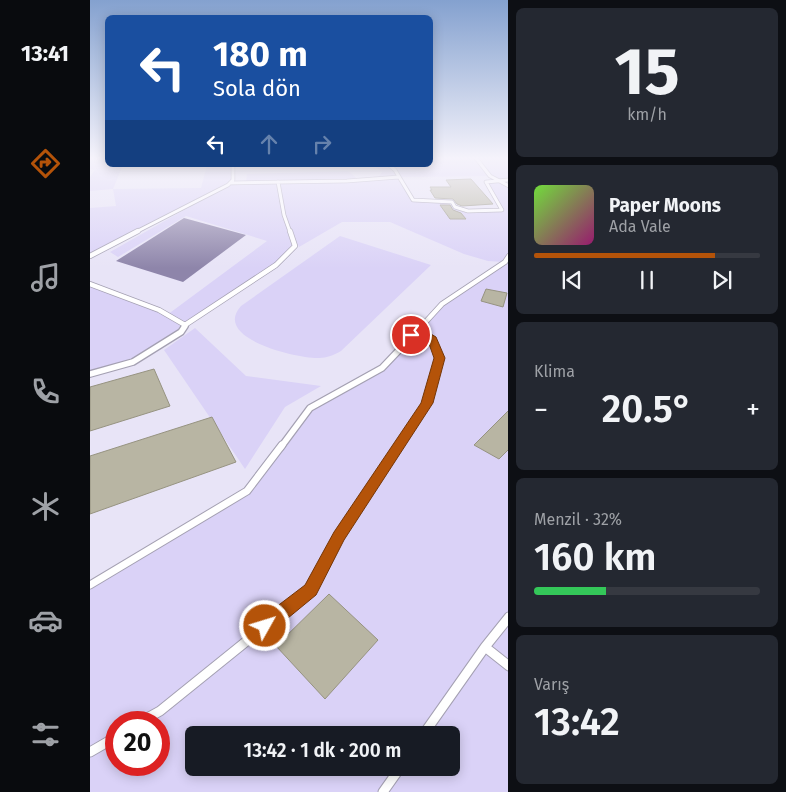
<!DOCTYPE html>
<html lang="tr">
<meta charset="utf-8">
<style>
body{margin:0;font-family:"Fira Sans",sans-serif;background:#242831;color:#f1f3f6;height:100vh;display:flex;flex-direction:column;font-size:19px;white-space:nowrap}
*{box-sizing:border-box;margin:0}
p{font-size:16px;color:#9ea1a6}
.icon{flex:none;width:28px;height:28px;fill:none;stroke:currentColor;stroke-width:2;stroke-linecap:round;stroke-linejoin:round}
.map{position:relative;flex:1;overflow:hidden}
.panel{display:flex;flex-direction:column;gap:8px;padding:8px;background:#0d0f14;width:278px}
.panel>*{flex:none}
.guide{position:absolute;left:15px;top:15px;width:328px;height:152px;border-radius:8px;box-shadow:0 2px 12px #0003;background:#1a4fa0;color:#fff;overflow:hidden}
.speed{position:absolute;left:15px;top:711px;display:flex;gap:10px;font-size:25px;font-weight:700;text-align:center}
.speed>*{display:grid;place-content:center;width:65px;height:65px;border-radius:50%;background:#171b24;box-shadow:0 2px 12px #0003;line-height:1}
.speed .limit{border:8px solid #d22;background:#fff;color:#111}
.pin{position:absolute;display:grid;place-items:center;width:42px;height:42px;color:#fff;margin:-21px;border:2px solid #fff;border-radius:50%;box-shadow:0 1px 5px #0007}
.me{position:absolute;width:55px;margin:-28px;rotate:51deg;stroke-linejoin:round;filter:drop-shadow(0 0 4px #0008)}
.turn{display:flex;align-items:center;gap:18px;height:105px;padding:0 25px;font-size:22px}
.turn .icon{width:65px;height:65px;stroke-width:2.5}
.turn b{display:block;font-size:35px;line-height:42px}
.lanes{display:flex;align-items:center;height:48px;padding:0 25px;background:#0003;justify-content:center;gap:25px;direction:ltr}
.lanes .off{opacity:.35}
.big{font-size:38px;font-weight:600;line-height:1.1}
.panel .widget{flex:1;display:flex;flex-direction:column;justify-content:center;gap:8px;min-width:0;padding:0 18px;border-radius:8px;background:#242831}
.panel .dial{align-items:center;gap:0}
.dial b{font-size:65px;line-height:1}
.song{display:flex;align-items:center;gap:15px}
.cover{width:60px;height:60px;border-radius:8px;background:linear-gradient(135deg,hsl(100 70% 55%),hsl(320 70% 35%))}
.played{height:5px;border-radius:2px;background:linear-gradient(90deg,#b45309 80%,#363941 80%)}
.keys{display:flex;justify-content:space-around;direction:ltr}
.heat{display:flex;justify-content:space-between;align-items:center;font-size:28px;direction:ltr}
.charge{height:8px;border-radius:4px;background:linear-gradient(90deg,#34c759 32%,#363941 0)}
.trip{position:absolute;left:95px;top:726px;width:275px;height:50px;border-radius:8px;background:#171b24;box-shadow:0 2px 12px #0003;font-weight:600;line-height:50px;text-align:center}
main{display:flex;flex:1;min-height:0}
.dock{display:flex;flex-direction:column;width:90px;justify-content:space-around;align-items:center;background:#090b0e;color:#9ea1a6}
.dock .icon{width:35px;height:35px}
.dock .selected{color:#b45309}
.dock b{font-size:22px;color:#f1f3f6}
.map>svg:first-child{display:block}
.green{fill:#dad2f7;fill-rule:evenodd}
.water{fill:#8e85aa}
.building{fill:#b8b5a3;stroke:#969381}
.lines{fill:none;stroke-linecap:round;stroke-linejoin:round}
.service-far4-casing{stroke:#a4a0b2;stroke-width:4.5}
.service-far3-casing{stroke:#a4a0b2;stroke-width:6}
.service-far2-casing{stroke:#a4a0b2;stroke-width:8}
.service-far1-casing{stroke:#a4a0b2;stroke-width:9}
.service-casing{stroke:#a4a0b2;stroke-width:11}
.service-far4{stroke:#fff;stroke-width:3}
.service-far3{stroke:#fff;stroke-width:4.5}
.service-far2{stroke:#fff;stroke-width:5.5}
.service-far1{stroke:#fff;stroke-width:7}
.service{stroke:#fff;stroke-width:9}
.route{fill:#b45309;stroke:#753606}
</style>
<main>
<nav class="dock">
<b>13:41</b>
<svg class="icon selected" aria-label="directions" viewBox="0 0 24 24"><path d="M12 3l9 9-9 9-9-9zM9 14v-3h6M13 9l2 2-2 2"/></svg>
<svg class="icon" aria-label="music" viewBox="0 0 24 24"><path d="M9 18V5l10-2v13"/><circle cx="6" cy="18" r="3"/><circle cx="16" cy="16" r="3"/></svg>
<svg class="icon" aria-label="phone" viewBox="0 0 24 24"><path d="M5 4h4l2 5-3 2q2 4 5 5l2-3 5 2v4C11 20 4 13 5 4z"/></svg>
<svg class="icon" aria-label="climate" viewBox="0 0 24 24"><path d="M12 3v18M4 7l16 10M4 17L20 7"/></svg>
<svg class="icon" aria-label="car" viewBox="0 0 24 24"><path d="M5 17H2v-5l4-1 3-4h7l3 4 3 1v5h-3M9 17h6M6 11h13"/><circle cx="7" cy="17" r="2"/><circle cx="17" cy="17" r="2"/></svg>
<svg class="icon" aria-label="filters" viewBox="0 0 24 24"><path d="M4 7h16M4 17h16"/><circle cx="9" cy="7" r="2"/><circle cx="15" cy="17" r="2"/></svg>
</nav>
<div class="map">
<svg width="419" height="792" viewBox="0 0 419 792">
<rect width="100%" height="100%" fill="#e8e4f7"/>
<path class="green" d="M0 158H17L18 165H33L23 189 111 188 117 165H143V180L140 183H156L157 174 258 171 269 180 288 178 292 172 283 165H340V158H418V792H0V585L157 491 220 408 292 368 352 304 414 262 398 261 374 254 300 222H252L209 247 197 222 205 246 186 265 95 325 91 332 43 362 0 374V284L77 315 177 241 96 216 28 257 20 252 138 185 0 256V208L26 206 23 189 0 191V177L5 170 0 169ZM400 176 407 180 396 182 412 210C397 211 371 215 362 202L323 200 310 177ZM26 722H69V765H26ZM104 735H361V768H104Z
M250 236 341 265 251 351C244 355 237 358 229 358 209 359 121 339 151 306Z
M105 328 156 376 231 386 195 407 155 469 74 350Z"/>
<path class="water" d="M94 218 156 235 93 282 26 261Z"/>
<path class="building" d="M381 179 403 204 372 206 367 204 363 199 345 198 340 190H342L340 187H361L356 180Z
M350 205H360L363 210 371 213 376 219H360Z
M396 289 417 293 413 307 391 301Z
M64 369 80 406 0 431V387Z
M419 410V449L409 459 384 445Z
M122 417 146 462 0 514V456Z
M239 594 288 640 235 699 186 646Z"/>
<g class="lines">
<g class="service-far4-casing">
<path id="service-far4" d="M386 158 400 176 419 186
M299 165 305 170 323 200 362 202 365 207 378 211 412 210 396 182 419 180
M188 182 194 215 200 232
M140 183 257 181 309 177
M46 232 138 185 143 180V165"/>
</g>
<g class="service-far3-casing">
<path id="service-far3" d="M0 256 48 231
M0 284 69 310 95 325 94 327
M95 325 186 265 205 246 200 231
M331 327 352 304 415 262 419 256"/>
</g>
<g class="service-far2-casing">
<path id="service-far2" d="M0 374 43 362 91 332 95 326
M191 447 220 408 292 368 332 326
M308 447 337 403 350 358 342 339 327 329"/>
</g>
<g class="service-far1-casing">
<path id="service-far1" d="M0 585 157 491 192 445
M209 599 220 590 249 536 309 445"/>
</g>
<g class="service-casing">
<path id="service" d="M395 647 419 666
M50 722 70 711 210 598
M333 735 395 647 419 617
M0 752 26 737
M293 792 310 768"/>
</g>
<use href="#service-far4" class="service-far4"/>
<use href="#service-far3" class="service-far3"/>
<use href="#service-far2" class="service-far2"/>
<use href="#service-far1" class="service-far1"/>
<use href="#service" class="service"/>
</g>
<linearGradient id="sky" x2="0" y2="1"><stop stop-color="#84a1cf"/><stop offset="0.59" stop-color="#f5f3fb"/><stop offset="1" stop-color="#f5f3fb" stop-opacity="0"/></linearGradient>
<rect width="419" height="268" fill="url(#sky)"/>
<path class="route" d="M327 326 346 337 355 358 343 403 254 540 226 595 181 632 175 634 169 632 167 626 169 620 215 585 244 532 331 403 344 358 338 341 327 334 321 338 316 335 323 327Z"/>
</svg>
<div class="speed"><div class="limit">20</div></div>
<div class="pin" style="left:321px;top:335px;background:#d93025"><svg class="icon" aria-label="arrive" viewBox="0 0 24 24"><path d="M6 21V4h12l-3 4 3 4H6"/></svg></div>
<svg class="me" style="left:175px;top:626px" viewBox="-20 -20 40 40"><circle r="17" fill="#b45309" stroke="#fff" stroke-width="3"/><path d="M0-11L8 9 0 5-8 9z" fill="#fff"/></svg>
<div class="trip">13:42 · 1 dk · 200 m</div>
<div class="guide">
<div class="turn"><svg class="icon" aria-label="left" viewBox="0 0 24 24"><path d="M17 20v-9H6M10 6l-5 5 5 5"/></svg><div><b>180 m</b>Sola dön</div></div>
<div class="lanes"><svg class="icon" aria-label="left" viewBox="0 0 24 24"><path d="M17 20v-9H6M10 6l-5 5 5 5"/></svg><svg class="icon off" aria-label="ahead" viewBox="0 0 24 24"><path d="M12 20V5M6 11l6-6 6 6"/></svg><svg class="icon off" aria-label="right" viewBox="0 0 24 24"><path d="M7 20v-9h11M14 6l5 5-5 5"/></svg></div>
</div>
</div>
<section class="panel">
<div class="widget dial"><b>15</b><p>km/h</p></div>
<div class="widget">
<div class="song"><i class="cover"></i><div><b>Paper Moons</b><p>Ada Vale</p></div></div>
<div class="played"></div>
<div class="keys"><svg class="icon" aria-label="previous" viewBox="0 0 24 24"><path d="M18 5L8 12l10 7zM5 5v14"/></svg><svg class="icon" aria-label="pause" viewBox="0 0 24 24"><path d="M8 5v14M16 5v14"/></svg><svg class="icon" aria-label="next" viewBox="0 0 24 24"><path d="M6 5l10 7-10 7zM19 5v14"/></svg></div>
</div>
<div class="widget"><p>Klima</p>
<div class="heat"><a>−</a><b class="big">20.5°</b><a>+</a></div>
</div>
<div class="widget"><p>Menzil · 32%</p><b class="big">160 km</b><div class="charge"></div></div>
<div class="widget"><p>Varış</p><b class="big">13:42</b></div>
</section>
</main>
